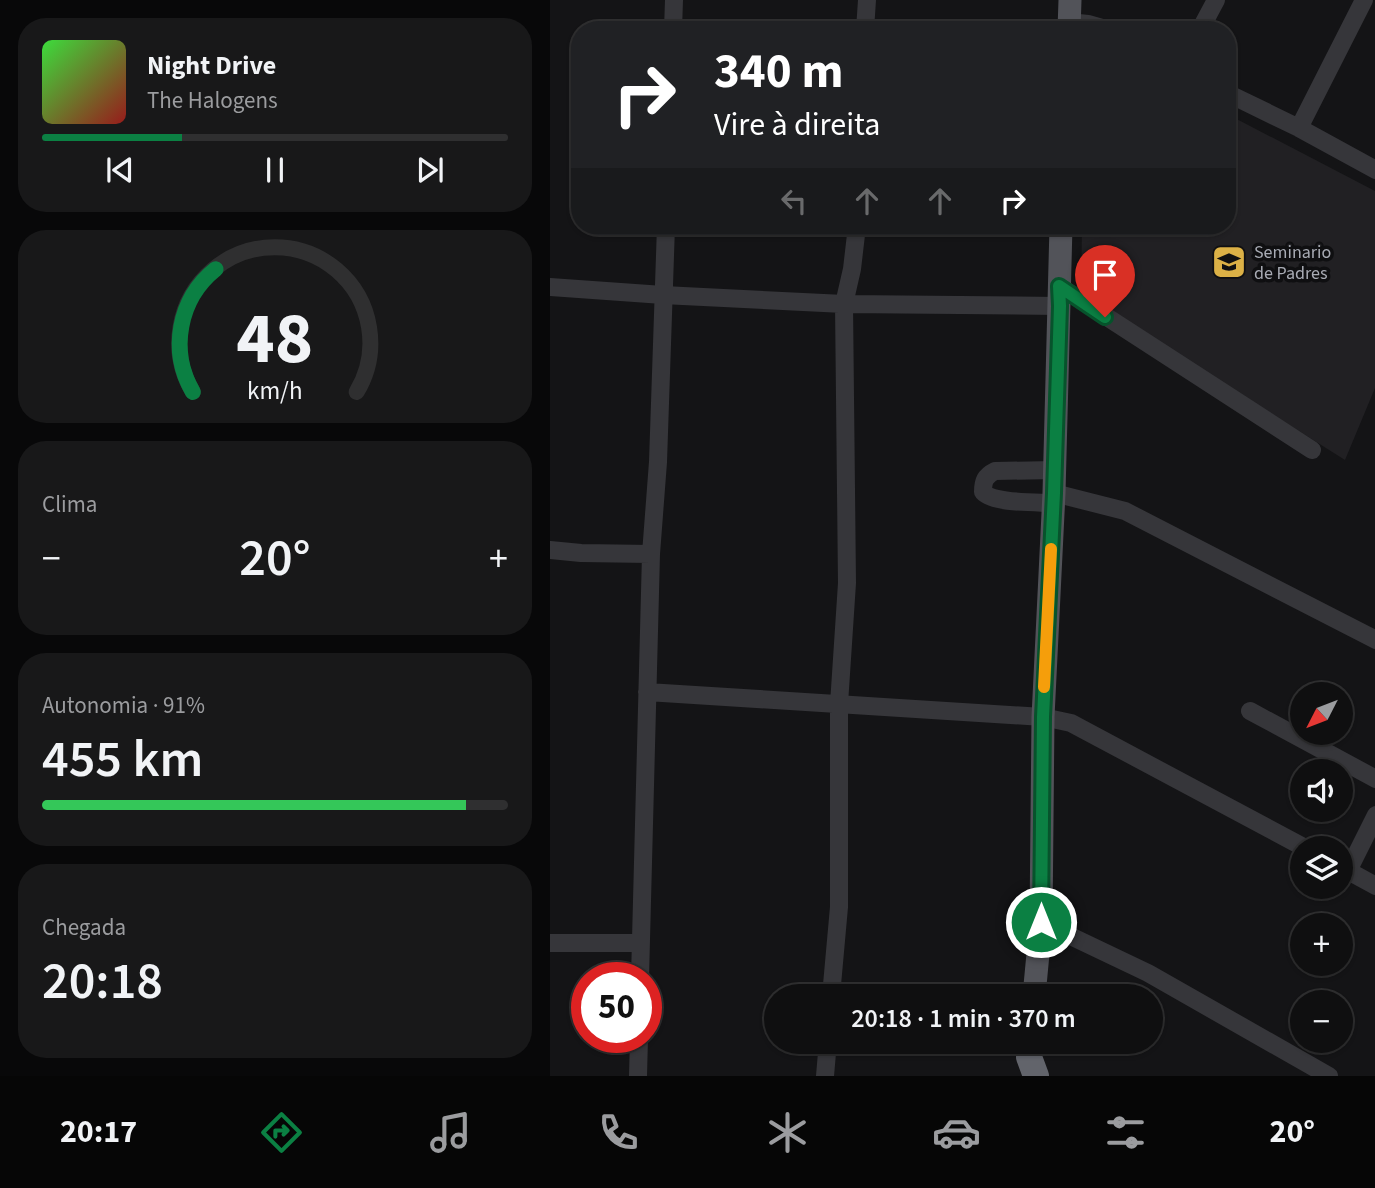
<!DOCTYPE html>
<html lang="pt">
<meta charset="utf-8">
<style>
body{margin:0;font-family:"Source Sans 3",sans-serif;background:#181819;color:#f1f3f6;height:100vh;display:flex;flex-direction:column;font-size:26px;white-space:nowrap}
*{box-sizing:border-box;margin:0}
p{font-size:23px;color:#9b9c9f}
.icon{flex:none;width:38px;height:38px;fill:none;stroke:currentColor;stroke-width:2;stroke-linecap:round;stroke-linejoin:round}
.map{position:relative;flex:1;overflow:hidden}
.drawer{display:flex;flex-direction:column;gap:18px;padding:18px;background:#080809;width:550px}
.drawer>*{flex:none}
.top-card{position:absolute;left:21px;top:21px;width:665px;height:214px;border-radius:28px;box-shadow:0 2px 5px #0004,0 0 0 2px #2f2f30;background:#202124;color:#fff;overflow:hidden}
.needle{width:46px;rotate:228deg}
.controls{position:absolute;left:740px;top:682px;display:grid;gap:14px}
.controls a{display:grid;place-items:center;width:63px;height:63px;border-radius:50%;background:#0f0f10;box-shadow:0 2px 5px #0004,0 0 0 2px #2f2f30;font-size:35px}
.speed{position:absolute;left:21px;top:962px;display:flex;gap:14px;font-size:35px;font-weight:700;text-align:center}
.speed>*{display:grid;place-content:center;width:91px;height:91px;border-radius:50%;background:#0f0f10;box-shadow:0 2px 5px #0004,0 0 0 2px #2f2f30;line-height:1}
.speed .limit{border:10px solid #d22;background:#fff;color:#111}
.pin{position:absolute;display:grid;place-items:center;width:60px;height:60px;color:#fff;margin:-72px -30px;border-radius:50% 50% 50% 0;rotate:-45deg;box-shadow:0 0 7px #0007}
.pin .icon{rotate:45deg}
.me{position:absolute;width:77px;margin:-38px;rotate:0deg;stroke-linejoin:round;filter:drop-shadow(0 0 5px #0008)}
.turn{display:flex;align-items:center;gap:24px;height:147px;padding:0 28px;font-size:32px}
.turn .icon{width:91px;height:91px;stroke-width:2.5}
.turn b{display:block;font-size:49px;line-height:60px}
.lanes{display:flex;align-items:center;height:66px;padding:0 28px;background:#0003;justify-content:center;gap:35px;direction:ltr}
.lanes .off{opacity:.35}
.big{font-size:52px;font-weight:600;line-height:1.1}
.drawer .tile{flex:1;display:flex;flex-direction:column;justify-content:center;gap:10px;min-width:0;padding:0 24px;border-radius:28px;background:#181819}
.drawer .dial{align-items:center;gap:0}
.dial svg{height:182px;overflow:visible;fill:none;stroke:#2f2f30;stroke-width:7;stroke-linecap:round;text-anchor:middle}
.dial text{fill:#f1f3f6;stroke:none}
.song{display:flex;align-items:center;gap:21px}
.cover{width:84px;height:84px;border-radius:10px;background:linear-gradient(135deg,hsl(120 70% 55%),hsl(0 70% 35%))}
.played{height:7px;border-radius:4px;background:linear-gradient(90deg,#0b8043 30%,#2f2f30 30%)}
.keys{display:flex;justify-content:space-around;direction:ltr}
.heat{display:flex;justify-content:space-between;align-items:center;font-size:38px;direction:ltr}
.charge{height:10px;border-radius:5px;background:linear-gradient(90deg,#34c759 91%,#2f2f30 0)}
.trip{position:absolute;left:214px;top:984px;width:399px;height:70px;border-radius:35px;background:#0f0f10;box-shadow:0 2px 5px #0004,0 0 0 2px #2f2f30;font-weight:600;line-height:70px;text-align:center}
.dock{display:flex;height:112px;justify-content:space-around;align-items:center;background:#060606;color:#9b9c9f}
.dock .icon{width:49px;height:49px}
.dock .on{color:#0b8043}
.dock b{font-size:32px;color:#f1f3f6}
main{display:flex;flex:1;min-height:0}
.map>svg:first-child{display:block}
.built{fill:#212023}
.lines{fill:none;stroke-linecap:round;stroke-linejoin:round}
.minor{stroke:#36363a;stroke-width:18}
.major{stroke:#525359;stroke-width:23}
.highway{stroke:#62646b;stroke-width:26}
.route-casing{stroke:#07532c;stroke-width:18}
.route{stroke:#0b8043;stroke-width:12}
.slow{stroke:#f59e0b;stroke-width:12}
.labels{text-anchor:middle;stroke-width:7;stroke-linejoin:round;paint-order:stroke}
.poi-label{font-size:18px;fill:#a8abb4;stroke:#0f0f11;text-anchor:start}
</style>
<main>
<section class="drawer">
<div class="tile">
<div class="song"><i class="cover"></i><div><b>Night Drive</b><p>The Halogens</p></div></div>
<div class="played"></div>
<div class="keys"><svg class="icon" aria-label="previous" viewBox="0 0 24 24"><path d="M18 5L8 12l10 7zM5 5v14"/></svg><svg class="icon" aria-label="pause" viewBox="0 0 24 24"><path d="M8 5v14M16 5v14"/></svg><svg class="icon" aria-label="next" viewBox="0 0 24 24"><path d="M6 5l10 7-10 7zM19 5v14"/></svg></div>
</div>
<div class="tile dial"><svg viewBox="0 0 100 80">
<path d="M14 69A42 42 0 1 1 86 69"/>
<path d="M14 69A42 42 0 0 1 24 15" stroke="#0b8043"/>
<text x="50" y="56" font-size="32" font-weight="700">48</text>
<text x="50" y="72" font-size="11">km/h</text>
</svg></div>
<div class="tile"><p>Clima</p>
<div class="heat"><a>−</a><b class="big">20°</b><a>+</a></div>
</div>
<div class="tile"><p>Autonomia · 91%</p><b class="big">455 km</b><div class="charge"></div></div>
<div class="tile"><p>Chegada</p><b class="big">20:18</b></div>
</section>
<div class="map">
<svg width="826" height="1076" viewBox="0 0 826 1076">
<rect width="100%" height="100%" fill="#141416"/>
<path class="built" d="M677 114 825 191V388L795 460 531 294 532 226H677Z"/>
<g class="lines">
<path class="minor" d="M519 22 538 24 559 30
M123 30 124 0
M315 30 317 0
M650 30 666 0
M677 93 749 128 826 170
M749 128 814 0
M509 286 762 450
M0 287 113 295 294 304 510 306
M504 493 575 511 826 640
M504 503C486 502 444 504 433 492 433 481 435 476 445 471L505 470
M0 550 31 553 101 554
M97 692 493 717 521 723 757 849
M700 711 826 779
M791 867 826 886
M798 871 826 815
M491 922 598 973 779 1076
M0 943H91
M90 978 101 554 108 462 116 226
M281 996 289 907V704L297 583 294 304 302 269 307 226
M88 1076 89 1038
M275 1076 278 1041"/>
<path class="major" d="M519 30 520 0
M484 996 491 922 493 717 504 493 511 226"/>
<path class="highway" d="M479 1057 486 1076"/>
</g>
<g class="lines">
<g class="route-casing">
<path id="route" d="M491 922 493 717 504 493 510 306 509 286 555 317"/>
</g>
<use href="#route" class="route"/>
<path class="slow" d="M494 687 501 549"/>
</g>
<defs>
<g id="university-square" transform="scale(1.75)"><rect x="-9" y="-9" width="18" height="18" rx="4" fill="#dcb146" stroke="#0f0f11"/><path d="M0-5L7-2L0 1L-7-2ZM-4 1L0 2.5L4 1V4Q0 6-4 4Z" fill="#111"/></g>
</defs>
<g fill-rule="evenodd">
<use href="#university-square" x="679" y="262"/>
</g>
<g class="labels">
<g class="poi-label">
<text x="704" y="258">Seminario<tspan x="704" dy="21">de Padres</tspan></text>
</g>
</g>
</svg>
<div class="controls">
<a><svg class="needle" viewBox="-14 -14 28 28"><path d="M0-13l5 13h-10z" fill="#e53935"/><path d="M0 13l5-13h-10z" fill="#9b9c9f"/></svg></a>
<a><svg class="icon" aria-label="sound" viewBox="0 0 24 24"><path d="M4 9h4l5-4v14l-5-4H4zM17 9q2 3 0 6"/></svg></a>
<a><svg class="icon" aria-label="layers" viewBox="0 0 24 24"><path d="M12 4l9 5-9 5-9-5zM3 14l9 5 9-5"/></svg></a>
<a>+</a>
<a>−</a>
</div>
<div class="speed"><div class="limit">50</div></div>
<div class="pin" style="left:555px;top:317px;background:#d93025"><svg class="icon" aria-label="arrive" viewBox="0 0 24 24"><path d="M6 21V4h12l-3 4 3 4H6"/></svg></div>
<svg class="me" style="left:491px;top:922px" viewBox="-20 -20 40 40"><circle r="17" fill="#0b8043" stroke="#fff" stroke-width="3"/><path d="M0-11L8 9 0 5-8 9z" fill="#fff"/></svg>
<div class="trip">20:18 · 1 min · 370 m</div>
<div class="top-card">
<div class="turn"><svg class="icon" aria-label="right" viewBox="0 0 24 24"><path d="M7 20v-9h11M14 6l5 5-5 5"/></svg><div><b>340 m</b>Vire à direita</div></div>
<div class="lanes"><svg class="icon off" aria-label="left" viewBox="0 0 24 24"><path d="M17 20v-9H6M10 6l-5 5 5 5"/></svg><svg class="icon off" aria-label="ahead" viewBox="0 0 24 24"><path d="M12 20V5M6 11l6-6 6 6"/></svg><svg class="icon off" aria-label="ahead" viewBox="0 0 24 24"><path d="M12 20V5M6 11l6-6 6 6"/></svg><svg class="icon" aria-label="right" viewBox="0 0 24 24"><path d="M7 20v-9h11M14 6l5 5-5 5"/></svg></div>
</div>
</div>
</main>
<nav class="dock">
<b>20:17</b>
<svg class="icon on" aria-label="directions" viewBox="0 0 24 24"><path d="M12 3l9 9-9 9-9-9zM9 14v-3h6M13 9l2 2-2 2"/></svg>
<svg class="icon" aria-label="music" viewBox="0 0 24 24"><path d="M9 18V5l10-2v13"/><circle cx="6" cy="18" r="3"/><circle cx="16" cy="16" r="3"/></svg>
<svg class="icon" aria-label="phone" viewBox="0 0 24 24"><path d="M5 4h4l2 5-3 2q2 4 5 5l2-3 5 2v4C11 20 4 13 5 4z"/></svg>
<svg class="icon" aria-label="climate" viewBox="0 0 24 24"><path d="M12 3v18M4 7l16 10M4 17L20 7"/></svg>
<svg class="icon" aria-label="car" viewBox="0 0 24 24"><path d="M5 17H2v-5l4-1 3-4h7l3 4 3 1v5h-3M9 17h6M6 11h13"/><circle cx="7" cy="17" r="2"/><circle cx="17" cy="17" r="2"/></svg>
<svg class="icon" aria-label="filters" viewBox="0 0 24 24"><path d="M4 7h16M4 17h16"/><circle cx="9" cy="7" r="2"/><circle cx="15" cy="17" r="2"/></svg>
<b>20°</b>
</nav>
